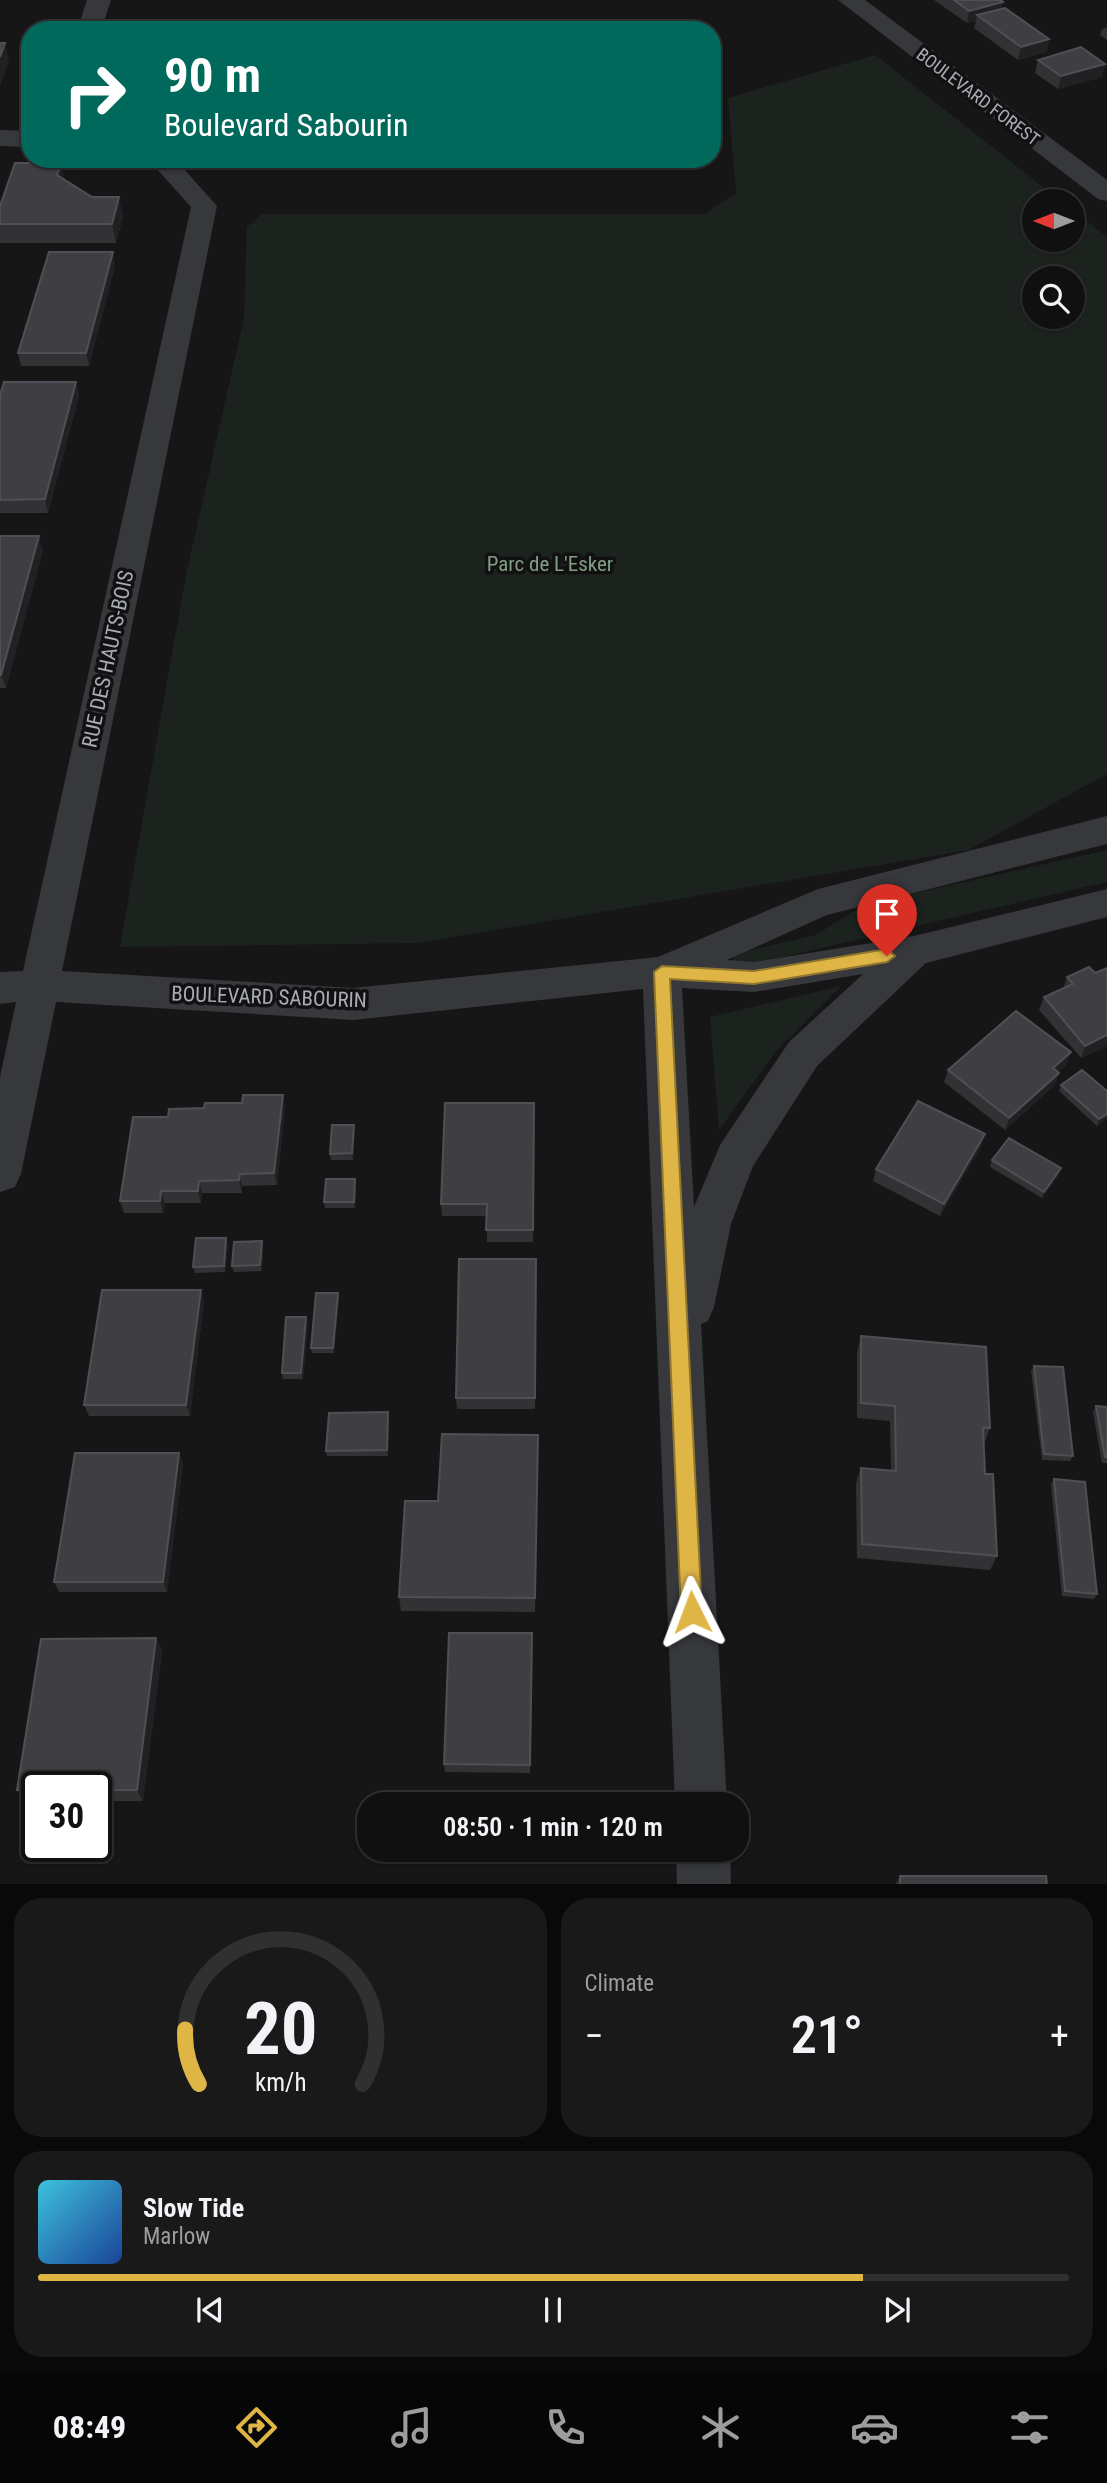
<!DOCTYPE html>
<meta charset="utf-8">
<style>
body{margin:0;font-family:"Roboto Condensed",sans-serif;background:#19191a;color:#f1f3f6;height:100vh;display:flex;flex-direction:column;font-size:26px;white-space:nowrap}
*{box-sizing:border-box;margin:0}
p{font-size:23px;color:#9c9d9f}
.icon{flex:none;width:38px;height:38px;fill:none;stroke:currentColor;stroke-width:2;stroke-linecap:round;stroke-linejoin:round}
.map{position:relative;height:1884px;overflow:hidden}
.side{display:flex;flex-direction:column;gap:14px;padding:14px;background:#090909;flex:1}
.side>*{flex:none}
.hud{position:absolute;left:21px;top:21px;width:700px;height:147px;border-radius:28px;box-shadow:0 2px 5px #0004,0 0 0 2px #303031;background:#00695c;color:#fff;overflow:hidden}
.needle{width:46px;rotate:270deg}
.tools{position:absolute;left:1022px;top:189px;display:grid;gap:14px}
.tools a{display:grid;place-items:center;width:63px;height:63px;border-radius:50%;background:#101011;box-shadow:0 2px 5px #0004,0 0 0 2px #303031;font-size:35px}
.speed{position:absolute;left:21px;top:1771px;display:flex;gap:14px;font-size:35px;font-weight:700;text-align:center}
.speed>*{display:grid;place-content:center;width:91px;height:91px;border-radius:50%;background:#101011;box-shadow:0 2px 5px #0004,0 0 0 2px #303031;line-height:1}
.speed .limit{border:4px solid #111;border-radius:10px;background:#fff;color:#111}
.pin{position:absolute;display:grid;place-items:center;width:60px;height:60px;color:#fff;margin:-72px -30px;border-radius:50% 50% 50% 0;rotate:-45deg;box-shadow:0 0 7px #0007}
.pin .icon{rotate:45deg}
.me{position:absolute;width:77px;margin:-38px;rotate:357deg;stroke-linejoin:round;filter:drop-shadow(0 0 5px #0008)}
.turn{display:flex;align-items:center;gap:24px;height:147px;padding:0 28px;font-size:32px}
.turn .icon{width:91px;height:91px;stroke-width:2.5}
.turn b{display:block;font-size:49px;line-height:60px}
.big{font-size:52px;font-weight:600;line-height:1.1}
.side .card{flex:1;display:flex;flex-direction:column;justify-content:center;gap:10px;min-width:0;padding:0 24px;border-radius:28px;background:#19191a}
.side .dial{align-items:center;gap:0}
.dial svg{height:182px;overflow:visible;fill:none;stroke:#303031;stroke-width:7;stroke-linecap:round;text-anchor:middle}
.dial text{fill:#f1f3f6;stroke:none}
.song{display:flex;align-items:center;gap:21px}
.cover{width:84px;height:84px;border-radius:10px;background:linear-gradient(135deg,hsl(190 70% 55%),hsl(220 70% 35%))}
.played{height:7px;border-radius:4px;background:linear-gradient(90deg,#dfb546 80%,#303031 80%)}
.keys{display:flex;justify-content:space-around;direction:ltr}
.heat{display:flex;justify-content:space-between;align-items:center;font-size:38px;direction:ltr}
.side .tiles{flex:1;display:grid;gap:14px;grid-template-columns:1fr 1fr}
.card:last-child{grid-column:span 2}
.trip{position:absolute;left:357px;top:1792px;width:392px;height:70px;border-radius:28px;background:#101011;box-shadow:0 2px 5px #0004,0 0 0 2px #303031;font-weight:600;line-height:70px;text-align:center}
.tabs{display:flex;height:112px;justify-content:space-around;align-items:center;background:#060607;color:#9c9d9f}
.tabs .icon{width:49px;height:49px}
.tabs .current{color:#dfb546}
.tabs b{font-size:32px;color:#f1f3f6}
.map>svg:first-child{display:block}
.green{fill:#1c221d;fill-rule:evenodd}
.lines{fill:none;stroke-linecap:round;stroke-linejoin:round}
.minor{fill:#37383c;fill-rule:evenodd}
.wall{fill:#323235}
.shaded-wall{fill:#212123}
.building{fill:#3f3f43;stroke:#4f5055;stroke-width:2}
.route{fill:#dfb546;stroke:#91762e;stroke-width:2}
.labels{text-anchor:middle;stroke-width:7;stroke-linejoin:round;paint-order:stroke}
.far-street-label{font-size:18px;fill:#a9acb6;stroke:#111112}
.park-label{font-size:21px;fill:#829f86;stroke:#111112}
.street-label{font-size:21px;fill:#a9acb6;stroke:#111112}
</style>
<div class="map">
<svg width="1107" height="1885" viewBox="0 0 1107 1885">
<rect width="100%" height="100%" fill="#161617"/>
<path class="green" d="M875 55 1061 201H1034V240H1073V210L1107 237V774L969 850 417 943 120 947 186 575 244 318 247 227 262 214H704L736 193 728 98ZM1034 278H1073V317H1034Z
M1107 850V882L739 967 732 961 736 953 816 935 863 905Z
M841 986 777 1050 719 1130 710 1017Z"/>
<g class="lines">
<path class="minor" d="M87 0H111L101 30H77Z
M838 0H865L1107 180V201L1098 199Z
M0 130 30 131V147L0 146Z
M148 159H175L217 206 62 971 353 988 658 957 818 889 1107 816V844L827 915 727 960 754 962 914 936 1107 889V917L926 963 817 1066 753 1166 731 1224 714 1307 708 1321 701 1324 727 1804H675L643 989 353 1020 56 1002 21 1174 15 1187 0 1192V1077L16 1002 0 1004V972L23 971 191 207ZM863 974 789 1042 720 1145 694 1207 682 988 754 992Z
M676 1850H730L731 1885H677Z"/>
</g>
<path class="wall" d="M934 0H1001L1002 8 1047 52 1018 60 974 28 976 21 967 23Z
M1107 27V40L1100 35 1102 29Z
M1038 60 1105 64 1102 77 1058 89 1035 73Z
M65 180 123 216 116 243H0V206Z
M115 266 89 366H21L18 353Z
M76 382 79 396 48 513H0V395Z
M0 536 43 550 6 688H0Z
M1095 973 1107 1046 1081 1058 1039 1010 1044 997 1063 989 1067 977Z
M1071 1052 1066 1065 1058 1072 1059 1073 1054 1086 1005 1130 944 1082 948 1070Z
M1061 1085 1107 1091V1118L1097 1126 1059 1091Z
M534 1103 533 1242H487V1216H442L441 1204Z
M285 1107 277 1185 242 1186V1193H202L201 1203H165L163 1213H124L120 1201 168 1117Z
M355 1131 353 1160H331L330 1154Z
M981 1147 940 1216 873 1181 876 1169Z
M992 1160 1059 1174 1042 1198 990 1167Z
M356 1185 355 1208H325L324 1202Z
M226 1238 228 1244 225 1272 195 1273 193 1267Z
M262 1241 263 1247 262 1271 234 1272 232 1266Z
M536 1259 535 1409H457L456 1398Z
M201 1290 204 1301 190 1416H89L84 1405Z
M338 1293 339 1299 334 1353H312L311 1348Z
M306 1317 308 1323 303 1379H283L282 1373Z
M861 1336 990 1428 984 1444 985 1474 997 1556 990 1570 857 1558 856 1483 861 1468 891 1471 890 1421 857 1418V1352Z
M1034 1366 1073 1456 1070 1461 1042 1460 1031 1371Z
M1096 1406 1107 1407V1463H1102L1093 1412Z
M388 1412 389 1418 388 1456H327L326 1451Z
M538 1451 535 1612 401 1611 399 1597Z
M179 1453 183 1463 167 1592H59L54 1582Z
M1054 1479 1097 1594 1094 1599 1062 1596 1051 1485Z
M156 1638 162 1651 143 1801H96V1787H37V1802H26L17 1790Z
M532 1643 530 1773 445 1772 444 1764Z
M900 1876 1047 1885H895Z"/>
<path class="shaded-wall" d="M1003 2 1001 14 977 15 976 21 967 23 969 11Z
M1049 39 1047 52 1018 60 1021 47Z
M5 43 9 61 0 87V57Z
M1105 64 1102 77 1058 89 1061 76Z
M61 163 65 182 57 175Z
M119 197 123 216 116 243 112 224Z
M113 252 115 266 89 366 86 353Z
M76 382 79 396 48 513 45 499Z
M39 536 43 550 6 688 1 675Z
M1107 1035V1046L1081 1058 1085 1046Z
M1071 1052 1066 1065 1049 1081 1053 1068Z
M1059 1073 1054 1086 1005 1130 1009 1118Z
M283 1095 285 1107 277 1185 274 1173Z
M1107 1114V1118L1097 1126 1099 1119Z
M354 1125 355 1131 353 1160 352 1153Z
M985 1134 981 1147 940 1216 944 1204Z
M1061 1168 1059 1174 1042 1198 1044 1192Z
M240 1174 242 1186V1193L239 1180Z
M355 1179 356 1185 355 1208 354 1202Z
M199 1181 202 1193 201 1203 198 1191Z
M161 1191 165 1203 163 1213 160 1201Z
M226 1238 228 1244 225 1272 224 1266Z
M262 1241 263 1247 262 1271 260 1265Z
M201 1290 204 1301 190 1416 186 1405Z
M338 1293 339 1299 334 1353 333 1348Z
M306 1317 308 1323 303 1379 301 1373Z
M388 1412 389 1418 388 1456 387 1450Z
M179 1453 183 1463 167 1592 163 1582Z
M156 1638 162 1651 143 1801 137 1790Z"/>
<path class="building" d="M954 0H1001L1003 2 969 11Z
M1005 8 1049 39 1021 47 977 15Z
M272 28 277 30H57V29Z
M0 43H5L0 57Z
M1081 47 1105 64 1061 76 1038 60Z
M15 163H61L57 175 92 197H119L112 224H0V206Z
M49 252H113L86 353H18Z
M4 382H76L45 499 0 500V395Z
M0 536H39L1 675H0Z
M1089 967 1095 973 1107 968V1035L1085 1046 1044 997 1073 984 1067 977Z
M1016 1011 1071 1052 1053 1068 1059 1073 1009 1118 948 1070Z
M1082 1070 1107 1091V1114L1099 1119 1061 1085Z
M243 1095H283L274 1173 240 1174 239 1180 199 1181 198 1191H161L160 1201H120L133 1117H168L169 1109 204 1108 205 1103H242Z
M918 1101 985 1134 944 1204 876 1169Z
M445 1103H534L533 1230H486L487 1204H441Z
M332 1125H354L352 1153 330 1154Z
M1009 1138 1061 1168 1044 1192 992 1160Z
M326 1179H355L354 1202H324Z
M196 1238H226L224 1266 193 1267Z
M262 1241 260 1265 232 1266 234 1242Z
M459 1259H536L535 1398H456Z
M102 1290H201L186 1405H84Z
M316 1293H338L333 1348H311Z
M286 1317H306L301 1373H282Z
M861 1336 986 1347 990 1428H983L985 1474H993L997 1556 862 1544 861 1468 896 1471 895 1406 861 1403Z
M1034 1366 1063 1367 1073 1456 1044 1454Z
M1096 1406 1107 1407V1457H1105Z
M388 1412 387 1450 326 1451 329 1413Z
M442 1434 538 1435 535 1598 399 1597 405 1501H438Z
M75 1453H179L163 1582H54Z
M1054 1479 1085 1482 1097 1594 1065 1591Z
M449 1633H532L530 1765 444 1764Z
M156 1638 137 1790H96V1787H37V1790H17L41 1639Z
M900 1876H1046L1047 1885H900Z"/>
<path class="route" d="M887 949 895 956 887 962 754 984 670 979 702 1612 699 1619 692 1622 684 1619 681 1612 654 972 662 966 754 971Z"/>
<g class="labels">
<g class="far-street-label">
<text transform="translate(978 97) rotate(37)" y="6">BOULEVARD FOREST</text>
</g>
<g class="park-label">
<text x="550" y="571">Parc de L'Esker</text>
</g>
<g class="street-label">
<text transform="translate(108 659) rotate(-78)" y="7">RUE DES HAUTS-BOIS</text>
<text transform="translate(269 997) rotate(2)" y="7">BOULEVARD SABOURIN</text>
</g>
</g>
</svg>
<div class="tools">
<a><svg class="needle" viewBox="-14 -14 28 28"><path d="M0-13l5 13h-10z" fill="#e53935"/><path d="M0 13l5-13h-10z" fill="#9c9d9f"/></svg></a>
<a><svg class="icon" aria-label="search" viewBox="0 0 24 24"><circle cx="10" cy="10" r="6"/><path d="M15 15l6 6"/></svg></a>
</div>
<div class="speed"><div class="limit">30</div></div>
<div class="pin" style="left:887px;top:956px;background:#d93025"><svg class="icon" aria-label="arrive" viewBox="0 0 24 24"><path d="M6 21V4h12l-3 4 3 4H6"/></svg></div>
<svg class="me" style="left:692px;top:1612px" viewBox="-20 -20 40 40"><path d="M0-17L14 15 0 8-14 15z" fill="#dfb546" stroke="#fff" stroke-width="4"/></svg>
<div class="trip">08:50 · 1 min · 120 m</div>
<div class="hud">
<div class="turn"><svg class="icon" aria-label="right" viewBox="0 0 24 24"><path d="M7 20v-9h11M14 6l5 5-5 5"/></svg><div><b>90 m</b>Boulevard Sabourin</div></div>
</div>
</div>
<section class="side">
<div class="tiles">
<div class="card dial"><svg viewBox="0 0 100 80">
<path d="M14 69A42 42 0 1 1 86 69"/>
<path d="M14 69A42 42 0 0 1 8 45" stroke="#dfb546"/>
<text x="50" y="56" font-size="32" font-weight="700">20</text>
<text x="50" y="72" font-size="11">km/h</text>
</svg></div>
<div class="card"><p>Climate</p>
<div class="heat"><a>−</a><b class="big">21°</b><a>+</a></div>
</div>
<div class="card">
<div class="song"><i class="cover"></i><div><b>Slow Tide</b><p>Marlow</p></div></div>
<div class="played"></div>
<div class="keys"><svg class="icon" aria-label="previous" viewBox="0 0 24 24"><path d="M18 5L8 12l10 7zM5 5v14"/></svg><svg class="icon" aria-label="pause" viewBox="0 0 24 24"><path d="M8 5v14M16 5v14"/></svg><svg class="icon" aria-label="next" viewBox="0 0 24 24"><path d="M6 5l10 7-10 7zM19 5v14"/></svg></div>
</div>
</div>
</section>
<nav class="tabs">
<b>08:49</b>
<svg class="icon current" aria-label="directions" viewBox="0 0 24 24"><path d="M12 3l9 9-9 9-9-9zM9 14v-3h6M13 9l2 2-2 2"/></svg>
<svg class="icon" aria-label="music" viewBox="0 0 24 24"><path d="M9 18V5l10-2v13"/><circle cx="6" cy="18" r="3"/><circle cx="16" cy="16" r="3"/></svg>
<svg class="icon" aria-label="phone" viewBox="0 0 24 24"><path d="M5 4h4l2 5-3 2q2 4 5 5l2-3 5 2v4C11 20 4 13 5 4z"/></svg>
<svg class="icon" aria-label="climate" viewBox="0 0 24 24"><path d="M12 3v18M4 7l16 10M4 17L20 7"/></svg>
<svg class="icon" aria-label="car" viewBox="0 0 24 24"><path d="M5 17H2v-5l4-1 3-4h7l3 4 3 1v5h-3M9 17h6M6 11h13"/><circle cx="7" cy="17" r="2"/><circle cx="17" cy="17" r="2"/></svg>
<svg class="icon" aria-label="filters" viewBox="0 0 24 24"><path d="M4 7h16M4 17h16"/><circle cx="9" cy="7" r="2"/><circle cx="15" cy="17" r="2"/></svg>
</nav>
